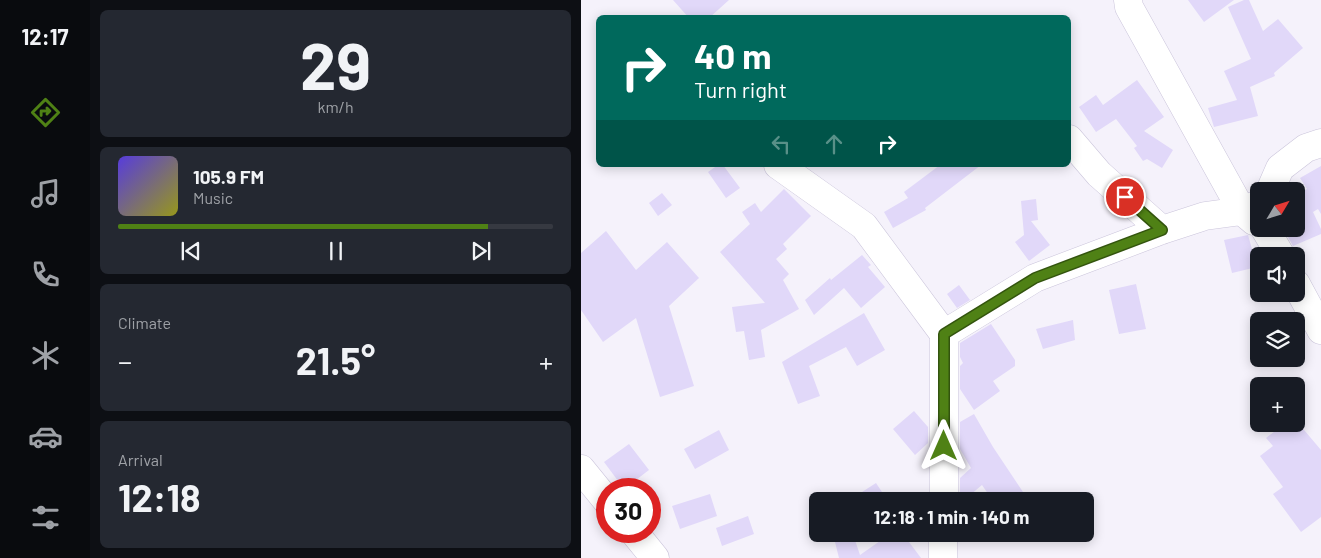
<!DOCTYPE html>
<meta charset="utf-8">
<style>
body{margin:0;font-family:Barlow,sans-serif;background:#242831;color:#f1f3f6;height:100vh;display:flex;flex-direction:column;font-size:19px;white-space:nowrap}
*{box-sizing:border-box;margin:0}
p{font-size:16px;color:#9ea1a6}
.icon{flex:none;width:28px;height:28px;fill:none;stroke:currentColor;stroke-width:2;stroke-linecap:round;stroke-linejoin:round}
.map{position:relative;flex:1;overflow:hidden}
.panel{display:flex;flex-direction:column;gap:10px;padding:10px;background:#0d0f14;width:491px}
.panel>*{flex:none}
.hud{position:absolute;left:15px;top:15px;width:475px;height:152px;border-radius:8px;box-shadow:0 2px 12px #0003;background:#00695c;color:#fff;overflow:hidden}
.needle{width:32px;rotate:52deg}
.controls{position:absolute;left:669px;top:182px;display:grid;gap:10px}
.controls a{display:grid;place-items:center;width:55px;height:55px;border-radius:8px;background:#171b24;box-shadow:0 2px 12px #0003;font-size:25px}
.speed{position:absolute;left:15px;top:478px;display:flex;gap:10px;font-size:25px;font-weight:700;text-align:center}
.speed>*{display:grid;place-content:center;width:65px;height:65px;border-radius:50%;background:#171b24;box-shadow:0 2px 12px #0003;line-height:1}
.speed .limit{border:8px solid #d22;background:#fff;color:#111}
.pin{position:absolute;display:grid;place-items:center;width:42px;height:42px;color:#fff;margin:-21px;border:2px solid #fff;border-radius:50%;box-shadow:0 1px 5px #0007}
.me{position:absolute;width:55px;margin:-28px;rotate:0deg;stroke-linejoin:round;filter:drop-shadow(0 0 4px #0008)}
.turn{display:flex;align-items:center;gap:18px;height:105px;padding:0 15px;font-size:22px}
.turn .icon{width:65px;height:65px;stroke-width:2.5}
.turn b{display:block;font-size:35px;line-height:42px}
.lanes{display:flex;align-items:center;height:48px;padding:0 15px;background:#0003;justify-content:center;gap:25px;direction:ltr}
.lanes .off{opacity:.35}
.big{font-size:38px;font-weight:700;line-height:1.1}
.panel .widget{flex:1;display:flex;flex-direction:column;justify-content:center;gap:8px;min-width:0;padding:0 18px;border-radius:8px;background:#242831}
.panel .dial{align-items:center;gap:0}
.dial b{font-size:65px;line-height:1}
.song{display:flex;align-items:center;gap:15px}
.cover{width:60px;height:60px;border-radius:8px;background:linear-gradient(135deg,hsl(250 70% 55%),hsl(60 70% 35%))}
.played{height:5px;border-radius:2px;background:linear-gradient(90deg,#4f8115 85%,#363941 85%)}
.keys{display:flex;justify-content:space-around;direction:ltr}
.heat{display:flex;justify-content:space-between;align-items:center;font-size:28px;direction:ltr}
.trip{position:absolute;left:228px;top:492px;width:285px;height:50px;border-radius:8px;background:#171b24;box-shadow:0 2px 12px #0003;font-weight:700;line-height:50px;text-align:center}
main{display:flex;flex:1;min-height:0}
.menu{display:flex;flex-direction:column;width:90px;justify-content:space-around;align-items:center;background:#090b0e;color:#9ea1a6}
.menu .icon{width:35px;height:35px}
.menu .current{color:#4f8115}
.menu b{font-size:22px;color:#f1f3f6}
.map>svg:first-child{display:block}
.building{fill:#e1d8f9}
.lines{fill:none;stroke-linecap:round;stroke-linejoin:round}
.minor-casing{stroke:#cbc5db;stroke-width:29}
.minor{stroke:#fff;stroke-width:28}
.route-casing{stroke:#33540e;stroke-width:12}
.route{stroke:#4f8115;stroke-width:9}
</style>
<main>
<nav class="menu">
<b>12:17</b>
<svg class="icon current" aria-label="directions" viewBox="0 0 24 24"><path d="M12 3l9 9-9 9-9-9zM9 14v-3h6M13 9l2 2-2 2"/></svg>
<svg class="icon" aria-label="music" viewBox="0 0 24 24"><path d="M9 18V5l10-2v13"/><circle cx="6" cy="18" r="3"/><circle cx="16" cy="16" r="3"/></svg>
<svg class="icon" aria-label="phone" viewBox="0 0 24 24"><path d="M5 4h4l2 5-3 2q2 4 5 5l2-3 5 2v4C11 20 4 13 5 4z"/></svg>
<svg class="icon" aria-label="climate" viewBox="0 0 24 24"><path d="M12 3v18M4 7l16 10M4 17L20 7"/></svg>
<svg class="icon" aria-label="car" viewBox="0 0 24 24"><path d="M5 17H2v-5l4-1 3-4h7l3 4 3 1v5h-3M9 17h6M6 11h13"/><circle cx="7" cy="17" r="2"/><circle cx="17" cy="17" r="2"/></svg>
<svg class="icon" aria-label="filters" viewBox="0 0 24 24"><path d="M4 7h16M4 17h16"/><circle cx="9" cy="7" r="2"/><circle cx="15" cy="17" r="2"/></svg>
</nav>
<section class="panel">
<div class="widget dial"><b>29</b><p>km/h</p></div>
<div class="widget">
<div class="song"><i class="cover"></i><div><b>105.9 FM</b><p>Music</p></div></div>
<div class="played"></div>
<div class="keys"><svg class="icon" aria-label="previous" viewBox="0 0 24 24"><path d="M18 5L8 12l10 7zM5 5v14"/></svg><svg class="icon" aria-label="pause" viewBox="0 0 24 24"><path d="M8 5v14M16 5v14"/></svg><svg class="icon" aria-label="next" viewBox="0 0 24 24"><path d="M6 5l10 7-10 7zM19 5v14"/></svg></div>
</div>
<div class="widget"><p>Climate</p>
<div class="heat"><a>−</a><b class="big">21.5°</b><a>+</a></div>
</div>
<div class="widget"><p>Arrival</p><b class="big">12:18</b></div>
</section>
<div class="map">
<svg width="740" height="558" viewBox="0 0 740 558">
<rect width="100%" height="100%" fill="#f5f2fb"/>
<path class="building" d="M92 0H148L128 18H108Z
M607 0H653L623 22Z
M663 0H668L682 31 697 19 722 48 693 73 694 76 669 87 677 116 633 127 627 108 656 100 643 71 670 59 647 7Z
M556 80 583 117 563 131 592 150 581 168 566 159 562 161 553 148 556 146 535 119 515 132 498 107 515 95 522 105Z
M137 165H142L159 188 145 198 127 172Z
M359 165H400L344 208 345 210 312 228 303 212 327 198 323 192Z
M740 166V214L737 209 732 212 740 229V234L712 246 703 230 715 229V194L726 189 719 178Z
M203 189 230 216 202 244 206 249 195 259 208 274 202 280 218 309 180 330 184 357 168 360 163 331 155 332 151 307 184 303 139 252 169 224 161 212 174 203 180 212Z
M81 193 91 205 77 216 68 203Z
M455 199 457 220 450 221 469 245 448 261 434 242 443 235 440 201Z
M25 231 55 270 86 242 118 278 88 306 113 386 79 397 55 318 22 342 0 310V253Z
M667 235 676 267 651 273 643 240Z
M281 255 290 265 287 267 304 287 280 308 263 288 233 315 224 300 249 278 250 280Z
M555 284 565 329 538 334 528 290Z
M378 285 389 300 376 308 366 294Z
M283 313 304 350 276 366 265 347 228 366 239 396 217 404 201 362Z
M492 320 494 340 462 349 455 329Z
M410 324 434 360V366L412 381 419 391 393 410 379 389V366L382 363 379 357V343Z
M333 411 347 427V443L334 455 312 429Z
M393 414 412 447 448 501H412L401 485 382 501 379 496V478L390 468 379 449V422Z
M703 424H718L740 450V517L720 532 692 494 702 487 679 456 692 446 685 438Z
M138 430 148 450 114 469 103 449Z
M48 444 68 470 43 489 23 462Z
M295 483 307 501H267Z
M129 494 136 516 99 529 91 506Z
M167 516 173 534 141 546 135 528Z
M268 534H272L279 555 309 534H322L340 558H258L253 538Z"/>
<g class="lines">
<g class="minor-casing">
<path id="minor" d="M547 0 548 7 661 211 673 221
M488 139 518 174 581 230
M197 165 283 226 363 334 454 278 581 230 624 216 661 211 678 204
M689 191 699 168 725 148 740 143
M684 229 700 256
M715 284 740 330
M0 469 26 501
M363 501V334
M52 531 74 558
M362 558V534"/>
</g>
<use href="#minor" class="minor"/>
</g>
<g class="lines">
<g class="route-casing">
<path id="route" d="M363 446V334L454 278 581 230 544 197"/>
</g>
<use href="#route" class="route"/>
</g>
</svg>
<div class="controls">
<a><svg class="needle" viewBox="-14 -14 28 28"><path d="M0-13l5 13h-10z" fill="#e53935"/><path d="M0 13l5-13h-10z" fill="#9ea1a6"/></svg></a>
<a><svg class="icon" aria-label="sound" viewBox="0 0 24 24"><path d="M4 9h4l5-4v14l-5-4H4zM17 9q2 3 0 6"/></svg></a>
<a><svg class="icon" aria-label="layers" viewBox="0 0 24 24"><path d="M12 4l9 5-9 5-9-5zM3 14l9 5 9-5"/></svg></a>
<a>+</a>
</div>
<div class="speed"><div class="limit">30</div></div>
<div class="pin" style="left:544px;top:197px;background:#d93025"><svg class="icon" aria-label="arrive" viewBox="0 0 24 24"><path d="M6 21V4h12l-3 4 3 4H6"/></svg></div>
<svg class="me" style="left:363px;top:446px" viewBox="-20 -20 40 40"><path d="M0-17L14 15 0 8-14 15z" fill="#4f8115" stroke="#fff" stroke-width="4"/></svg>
<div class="trip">12:18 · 1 min · 140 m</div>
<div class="hud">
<div class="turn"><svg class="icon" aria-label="right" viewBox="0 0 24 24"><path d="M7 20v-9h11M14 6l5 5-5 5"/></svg><div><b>40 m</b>Turn right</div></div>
<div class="lanes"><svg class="icon off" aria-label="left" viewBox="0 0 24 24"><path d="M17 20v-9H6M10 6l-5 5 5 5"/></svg><svg class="icon off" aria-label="ahead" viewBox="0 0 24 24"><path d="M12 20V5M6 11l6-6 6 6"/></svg><svg class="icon" aria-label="right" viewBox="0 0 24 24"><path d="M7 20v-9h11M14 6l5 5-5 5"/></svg></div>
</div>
</div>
</main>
